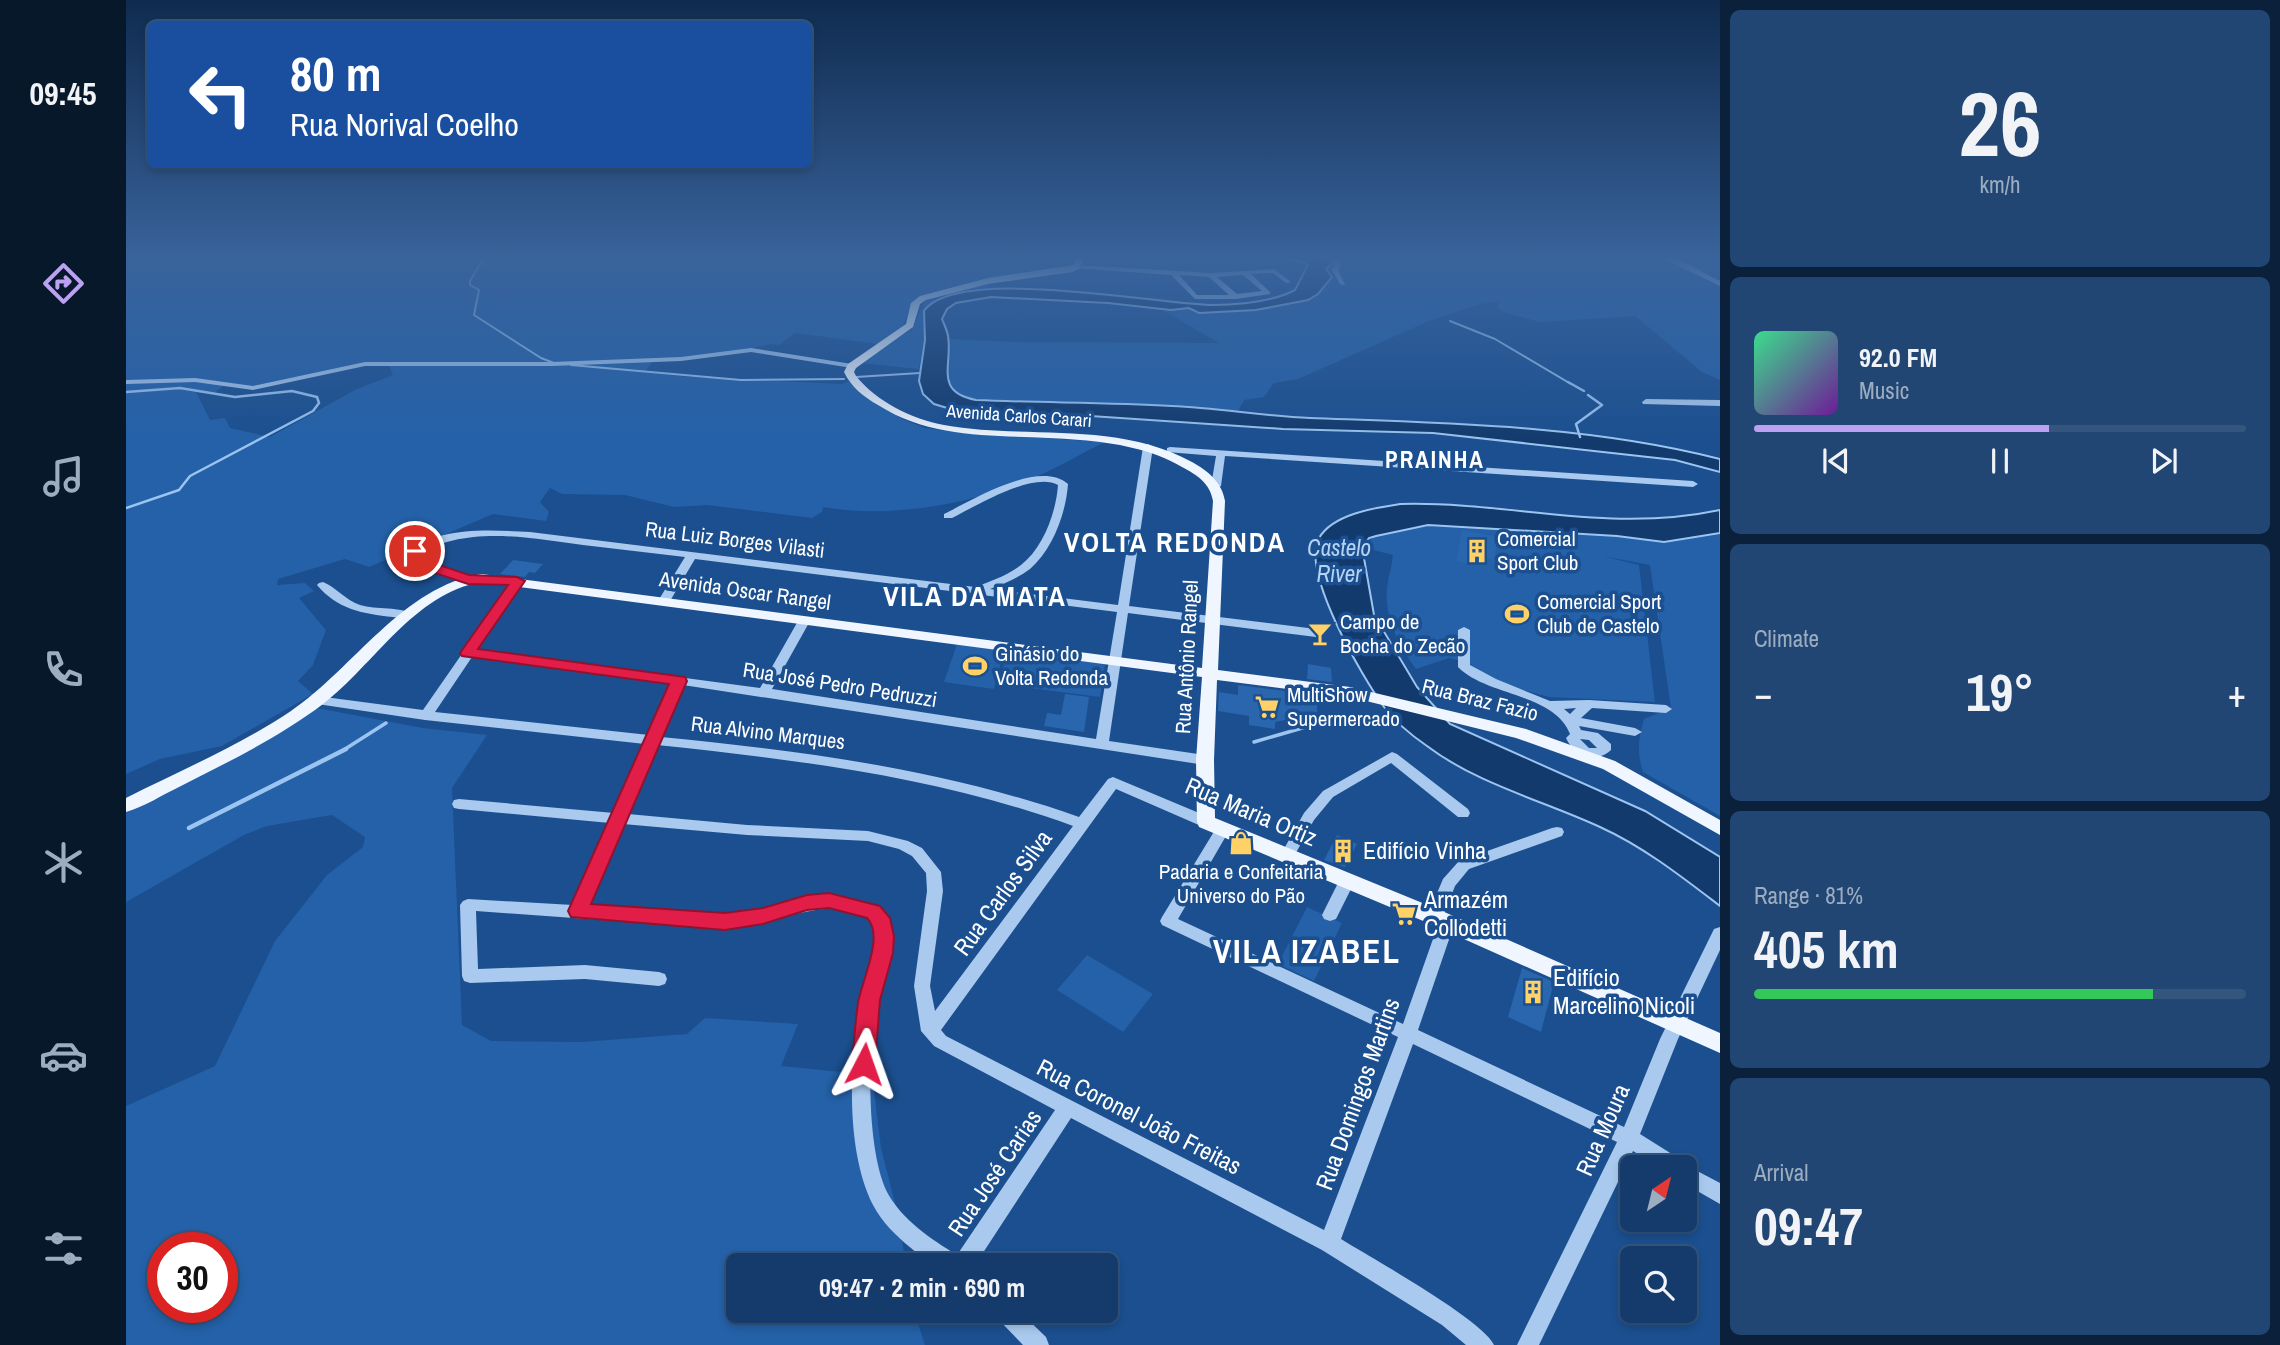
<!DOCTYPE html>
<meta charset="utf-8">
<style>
body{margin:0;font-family:"Archivo Narrow",sans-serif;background:#214673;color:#f1f3f6;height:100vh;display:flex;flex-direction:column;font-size:26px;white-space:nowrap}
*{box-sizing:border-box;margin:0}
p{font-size:23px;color:#9dadc1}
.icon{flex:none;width:38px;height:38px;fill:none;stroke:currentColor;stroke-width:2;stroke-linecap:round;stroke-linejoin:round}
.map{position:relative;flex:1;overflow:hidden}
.panel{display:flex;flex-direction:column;gap:10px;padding:10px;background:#0b203b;width:560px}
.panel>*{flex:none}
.banner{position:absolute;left:21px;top:21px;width:665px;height:147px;border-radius:10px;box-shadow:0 4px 10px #0003,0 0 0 2px #33557e;background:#1a4fa0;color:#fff;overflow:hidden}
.needle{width:46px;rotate:35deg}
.buttons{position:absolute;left:1494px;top:1155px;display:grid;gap:14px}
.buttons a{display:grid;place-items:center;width:77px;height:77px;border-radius:10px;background:#143b6b;box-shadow:0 4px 10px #0003,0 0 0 2px #33557e;font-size:35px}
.speed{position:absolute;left:21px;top:1232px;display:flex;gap:14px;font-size:35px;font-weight:700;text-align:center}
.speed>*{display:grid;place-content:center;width:91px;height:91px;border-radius:50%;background:#143b6b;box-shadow:0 4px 10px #0003,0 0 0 2px #33557e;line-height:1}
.speed .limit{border:10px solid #d22;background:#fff;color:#111}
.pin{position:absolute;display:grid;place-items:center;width:60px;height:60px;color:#fff;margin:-30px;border:4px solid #fff;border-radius:50%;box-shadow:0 2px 7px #0007}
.me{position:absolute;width:77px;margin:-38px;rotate:4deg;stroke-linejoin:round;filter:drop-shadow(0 0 5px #0008)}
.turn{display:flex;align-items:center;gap:24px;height:147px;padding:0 28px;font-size:32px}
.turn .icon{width:91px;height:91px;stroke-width:2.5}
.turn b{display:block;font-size:49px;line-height:60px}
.big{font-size:52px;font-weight:700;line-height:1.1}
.panel .card{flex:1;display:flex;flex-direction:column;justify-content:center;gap:10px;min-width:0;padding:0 24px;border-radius:10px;background:#214673}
.panel .dial{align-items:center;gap:0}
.dial b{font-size:91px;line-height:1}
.song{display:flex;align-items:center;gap:21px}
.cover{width:84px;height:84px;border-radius:10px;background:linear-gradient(135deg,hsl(150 70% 55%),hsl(280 70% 35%))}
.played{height:7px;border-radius:4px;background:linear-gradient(90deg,#bca0f2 60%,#33557e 60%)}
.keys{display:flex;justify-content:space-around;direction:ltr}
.heat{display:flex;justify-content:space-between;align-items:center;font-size:38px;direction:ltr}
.charge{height:10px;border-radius:5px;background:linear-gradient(90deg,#34c759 81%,#33557e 0)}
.trip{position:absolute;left:600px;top:1253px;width:392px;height:70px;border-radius:10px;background:#143b6b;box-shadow:0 4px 10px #0003,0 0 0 2px #33557e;font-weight:700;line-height:70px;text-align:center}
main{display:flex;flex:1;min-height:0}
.menu{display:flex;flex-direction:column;width:126px;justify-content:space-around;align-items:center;background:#08182b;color:#9dadc1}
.menu .icon{width:49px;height:49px}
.menu .selected{color:#bca0f2}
.menu b{font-size:32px;color:#f1f3f6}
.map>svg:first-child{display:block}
.green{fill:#2461a8;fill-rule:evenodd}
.water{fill:#123a6d;stroke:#9cc4f0;stroke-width:2}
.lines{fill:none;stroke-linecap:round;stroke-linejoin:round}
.stream-far3{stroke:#9cc4f0;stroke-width:2}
.stream-far2{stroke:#9cc4f0;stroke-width:2.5}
.stream-far1{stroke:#9cc4f0;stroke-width:3.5}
.stream{stroke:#9cc4f0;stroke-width:4.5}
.building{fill:#2a66ad}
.minor{fill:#a9c9ee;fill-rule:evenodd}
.major{fill:#f0f6ff;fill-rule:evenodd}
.route{fill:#e11d48;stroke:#92132f;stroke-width:2}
.labels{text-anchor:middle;stroke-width:7;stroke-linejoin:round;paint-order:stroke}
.far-street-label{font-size:18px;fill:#fff;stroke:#1b4f8f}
.poi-label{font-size:21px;fill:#fff;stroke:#1b4f8f;text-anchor:start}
.street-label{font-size:21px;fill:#fff;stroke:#1b4f8f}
.far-district-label{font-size:23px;font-weight:bold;letter-spacing:2px;fill:#fff;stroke:#1b4f8f}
.water-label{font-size:23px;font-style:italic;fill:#b5d3f5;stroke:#1b4f8f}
.near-street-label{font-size:24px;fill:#fff;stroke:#1b4f8f}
.near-poi-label{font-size:24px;fill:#fff;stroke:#1b4f8f;text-anchor:start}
.district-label{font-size:28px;font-weight:bold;letter-spacing:2px;fill:#fff;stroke:#1b4f8f}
.near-district-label{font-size:33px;font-weight:bold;letter-spacing:2px;fill:#fff;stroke:#1b4f8f}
</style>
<main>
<nav class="menu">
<b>09:45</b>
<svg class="icon selected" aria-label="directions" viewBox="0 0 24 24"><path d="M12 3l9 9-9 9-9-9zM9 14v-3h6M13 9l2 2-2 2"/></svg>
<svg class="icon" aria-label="music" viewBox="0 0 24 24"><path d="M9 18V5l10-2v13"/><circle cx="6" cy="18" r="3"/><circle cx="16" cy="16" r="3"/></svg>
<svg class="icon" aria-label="phone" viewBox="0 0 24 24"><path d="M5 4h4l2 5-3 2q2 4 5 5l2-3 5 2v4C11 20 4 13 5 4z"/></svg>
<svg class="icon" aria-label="climate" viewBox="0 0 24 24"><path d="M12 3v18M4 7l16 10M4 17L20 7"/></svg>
<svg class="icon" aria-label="car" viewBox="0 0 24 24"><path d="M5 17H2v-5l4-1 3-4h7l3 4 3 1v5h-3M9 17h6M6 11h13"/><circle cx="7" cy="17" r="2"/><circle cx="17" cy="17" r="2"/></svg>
<svg class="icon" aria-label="filters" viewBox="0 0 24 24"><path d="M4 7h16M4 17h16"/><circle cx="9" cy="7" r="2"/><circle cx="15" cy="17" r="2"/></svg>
</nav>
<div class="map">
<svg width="1594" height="1345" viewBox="0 0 1594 1345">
<rect width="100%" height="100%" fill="#1b4f8f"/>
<path class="green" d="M0 256H917L900 257 918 273 884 276 786 304 776 328 752 344 669 333 653 345 645 344 578 358 526 362 519 372 563 377 716 384 723 381 776 419 799 428 840 433 979 442C956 453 935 466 912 476 846 504 768 519 697 507L696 512 686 518 581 505 548 507 499 495 436 494 424 488 414 502 423 512 420 521 367 514 243 567 219 559 152 579 151 585 179 583 188 591 173 598 200 630 187 665 172 681 187 694 96 746 34 759 0 774ZM247 363H262L267 375 229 390 144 437 104 428 99 418 84 420 70 392 87 394 101 383 133 388Z
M1197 256H1557L1594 262V380L1576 372 1509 316 1414 322 1377 312 1371 307 1372 302 1354 304 1303 321 1172 379 1148 383 1138 397 1118 400 1112 411 990 403 850 400C817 394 820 367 822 339L894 342 1093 343 1035 309 1063 308 1089 313 1130 310 1182 300 1205 280 1206 275 1200 269 1207 264Z
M864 283 862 289 841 291 803 305 793 369 734 363 786 329 799 301Z
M1292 525 1491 536 1538 542 1594 533V816L1517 772C1511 754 1512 738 1518 719L1545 708 1524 565 1476 556 1513 565 1529 702 1423 697 1382 686 1356 675 1343 663 1323 658 1290 669C1273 646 1258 617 1261 588 1262 577 1266 566 1267 555L1236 547 1249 536Z
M831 644 878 651 868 689 818 682Z
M881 651 979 664 974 697 873 684Z
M191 708 297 728 361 735 326 788 336 1025 365 1041 456 1042 561 1034 579 1018 672 1024 655 1066 746 1075 755 1148 772 1215 780 1265H612V1311H788L799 1345H0V1106L89 1066 149 941 201 875 237 847 239 837 206 815 141 826 118 835 0 902V811ZM37 1248H96V1307H37Z
M1181 907 1216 923 1188 981 1152 964Z
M961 955 1027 994 997 1032 931 990Z"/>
<path class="water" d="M1009 256H1197L1207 262 1200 269 1206 277 1192 294 1182 300 1130 310 1073 313 1063 308 1045 310 982 303 865 297 830 303 821 309 816 319C818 324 821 330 822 336 827 364 807 392 850 400 916 403 981 402 1046 406 1092 408 1138 416 1184 418 1319 423 1462 425 1594 459V472L1549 460 1307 433 1157 429 950 415 838 413 808 404 797 394 793 381 799 340 798 311C831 265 1031 304 1086 305 1113 305 1144 303 1169 290L1182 265C1169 253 1081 260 1058 259 1042 259 1025 257 1009 256Z
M1274 504C1385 501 1481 534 1594 510V533L1538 542 1491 536 1302 525 1250 536 1243 538 1236 547 1248 615 1291 687 1324 724 1519 811 1594 857V906C1556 877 1518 847 1474 827 1418 801 1351 784 1301 746 1285 735 1270 723 1258 707 1237 678 1174 571 1193 538 1207 514 1248 508 1274 504Z"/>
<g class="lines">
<path class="stream-far3" d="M359 256 344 281V285L353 290 348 315 415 358 428 363
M1349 256 1354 257
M1324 321 1369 339 1445 384
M445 365 615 380 718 379
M730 377 794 373"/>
<path class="stream-far2" d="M1442 382 1458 391
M0 392 54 388 109 397 166 391 191 397 193 403 187 411 64 476 53 490 0 508
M1454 437 1450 424 1476 405 1462 395"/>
<path class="stream-far1" d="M1128 742 1197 722 1270 719
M216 751 260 723"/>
<path class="stream" d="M63 828 220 749"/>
</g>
<path class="building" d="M1336 530 1372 537 1368 560 1353 557 1352 566 1330 561Z
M387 560 417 564 409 573 403 572 399 577 374 574Z
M1182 664 1205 668 1206 682 1181 679Z
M1112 685 1206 697 1207 700 1205 702 1191 700V714L1149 722V729L1123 725V716L1092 711 1093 692 1112 695Z
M939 694 963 697 958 732 918 726 921 713 935 715Z
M1211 835 1231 844 1219 867 1198 860Z
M1396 968 1428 982 1415 1032 1382 1017Z"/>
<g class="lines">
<path class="minor" d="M1200 256H1207L1216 263 1212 270 1219 285 1214 284 1206 270 1209 264Z
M1532 256C1553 254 1575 273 1594 281V286Z
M950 265 1085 273 1148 269 1165 282 1160 283 1147 273 1125 274 1144 292V294L1110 299H1069L1045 275 948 268V266ZM1053 275 1083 277 1103 295H1071ZM1117 275 1136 291 1111 294 1091 277Z
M625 348 726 364 730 366 726 368 625 352 555 361 426 366H239L127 390 69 382 0 384V380L69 378 127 386 239 362H426L555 357Z
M1520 399 1594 400V406L1517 404 1516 402Z
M1022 444 1027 447 1003 606 1190 629 1196 633 1190 637 1002 613 983 741 1079 755 1084 757 1086 760 1084 763 1079 765 557 685 535 737C677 751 818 769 953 817L982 779 987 777 1085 818 1087 822 1085 826H1075L990 789 815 1030 820 1036 1198 1230 1272 1037 1036 925 1034 921 1036 917 1092 825H1102L1104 829 1052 919 1277 1024 1313 922 1309 923 1303 921 1301 917 1317 879 1333 861 1426 828 1431 827 1436 828 1438 832 1436 836 1343 869 1329 886 1317 917 1321 916 1327 918 1329 922 1292 1030 1498 1127 1534 1039 1588 929 1594 927V950L1552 1039 1514 1134 1557 1161 1558 1164 1594 1183V1204L1559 1184V1167H1533L1507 1151 1413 1345H1391L1491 1142 1287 1044 1215 1239C1244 1257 1357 1320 1368 1345H1340L1316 1325 1196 1250 945 1118 849 1265C837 1265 823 1267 812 1265 803 1264 792 1254 785 1248 770 1236 756 1222 747 1205 721 1154 723 1072 732 1017 735 992 746 970 749 945 751 935 751 922 742 916 711 897 660 918 628 924 614 927 600 928 586 928L350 911 352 969 459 965 533 972 539 974 541 979 539 984 533 986 459 979 344 983 338 981 336 976 334 905 337 901 342 899 447 905 484 823 333 809 328 808 326 804 328 800 333 799 488 813 519 744 299 720 191 704 185 700 191 696 297 710 388 579 392 578 397 581 350 650 634 688 672 621 678 618 684 621 646 689 970 739 991 612 569 559 544 601 538 604 532 601 559 557C525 553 491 549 457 545 403 538 337 524 289 557L295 561 346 577 347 579 342 582 287 565 280 562 279 556C309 525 364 530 404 532L849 587C865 581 881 576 895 565 917 548 930 513 932 485 907 471 850 506 826 518H818V514C847 500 913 459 942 484 940 513 927 549 904 569 892 578 878 584 864 589L992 605 1017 447ZM346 657 546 684 523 735 309 712ZM531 745C673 760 813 777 947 826L809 1011 804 986 817 891 815 872 796 848 782 841 742 831 621 825 502 814ZM497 824 621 835 742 841 773 849 786 856 800 873 801 891 788 986 795 1031 808 1046 929 1110 831 1255C805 1239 776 1220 761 1192 740 1149 741 1045 752 998 756 976 768 955 766 932 764 918 757 908 745 904 692 886 651 913 599 915 553 917 507 910 462 906Z
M1044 447 1567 481 1572 484 1567 487 1099 456 1095 486 1090 489 1085 486 1090 456 1041 452V448Z
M197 582C210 587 219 600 234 605 250 610 275 606 288 615 281 620 275 618 267 617 237 614 211 609 191 585L193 583Z
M1338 627 1344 630V665L1370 679 1424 701 1463 700 1540 705 1546 709 1540 713 1466 708 1455 718 1509 728 1516 732 1509 736 1453 726 1455 730 1472 733 1485 744V750C1470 764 1448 756 1440 738L1444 734C1428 693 1360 696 1332 667V630ZM1450 708 1444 714 1438 709ZM1454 739 1463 740 1471 748H1463Z
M1266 752 1271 754 1342 809 1344 813 1342 817H1332L1265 763 1207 797 1188 820 1166 860 1161 861 1156 860 1154 856 1178 813 1197 791Z
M1221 875 1226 877 1229 881 1210 919 1204 921 1198 919 1196 915 1213 881 1216 877Z
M868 1311H893L920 1337 923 1345H897L871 1318Z"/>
<path class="major" d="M939 256H951L958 259 953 269 946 272 862 284 800 300 794 304 787 327 730 368 728 372 730 376C751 402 786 419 818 425 901 440 988 420 1066 462 1082 471 1096 482 1099 501L1092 670 1224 687 1400 729 1489 761 1594 820V835L1477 769 1390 738 1224 697 1091 680 1088 760 1089 818 1316 911 1594 1033V1053L1302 923 1073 827 1071 822 1070 760 1076 677 356 582C288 593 248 665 197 704 152 738 102 762 53 787 36 795 18 807 0 812V798C55 770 113 746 165 711 228 668 277 586 356 574L1076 668 1087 501C1084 483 1071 475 1056 467 1025 449 990 443 954 440 885 433 813 444 752 405 738 397 725 387 718 372L722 364 780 324 785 303 794 296 862 278 947 265 949 260Z"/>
</g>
<linearGradient id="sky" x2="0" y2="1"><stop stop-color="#0f2b4f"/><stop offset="0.58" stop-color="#39639b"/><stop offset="1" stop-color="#39639b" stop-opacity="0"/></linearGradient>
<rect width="1594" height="444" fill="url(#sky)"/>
<path class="route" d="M289 547 296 551 292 558 343 575 391 577 399 581 352 649 559 677 561 681 465 904 599 913 637 908 681 895 703 893 754 906 764 918 768 936 767 953 754 1000 749 1064 746 1071 738 1074 729 1071 726 1064C728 1044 729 1023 732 1003 735 982 759 936 741 918L703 908 681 910 637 924 599 930 445 917 442 911 543 684 336 656 334 653 382 585 342 584 279 563 277 560 285 549Z"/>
<defs>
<g id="building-bare" transform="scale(1.89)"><path d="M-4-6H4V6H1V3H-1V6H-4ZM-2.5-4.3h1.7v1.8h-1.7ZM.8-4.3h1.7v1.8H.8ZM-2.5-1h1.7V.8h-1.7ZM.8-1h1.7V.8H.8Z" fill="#ffd166" stroke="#1b4f8f" stroke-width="2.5" paint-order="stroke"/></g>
<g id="stadium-bare" transform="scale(1.89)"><path d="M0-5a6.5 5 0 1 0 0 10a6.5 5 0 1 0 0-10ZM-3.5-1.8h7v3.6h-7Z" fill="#ffd166" stroke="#1b4f8f" stroke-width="2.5" paint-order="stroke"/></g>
<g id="bar-bare" transform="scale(1.89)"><path d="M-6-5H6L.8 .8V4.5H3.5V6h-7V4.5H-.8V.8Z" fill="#ffd166" stroke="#1b4f8f" stroke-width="2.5" paint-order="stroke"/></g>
<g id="supermarket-bare" transform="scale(1.89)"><path d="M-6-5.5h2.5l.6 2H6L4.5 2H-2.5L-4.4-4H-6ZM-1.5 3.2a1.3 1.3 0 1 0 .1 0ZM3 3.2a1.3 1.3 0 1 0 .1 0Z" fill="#ffd166" stroke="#1b4f8f" stroke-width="2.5" paint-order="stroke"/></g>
<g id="shop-bare" transform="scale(1.89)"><path d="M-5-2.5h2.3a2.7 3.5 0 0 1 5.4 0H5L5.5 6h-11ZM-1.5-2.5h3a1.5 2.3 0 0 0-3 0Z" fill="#ffd166" stroke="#1b4f8f" stroke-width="2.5" paint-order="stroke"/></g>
</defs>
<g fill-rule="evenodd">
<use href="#building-bare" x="1351" y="551"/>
<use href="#stadium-bare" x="1391" y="614"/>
<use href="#bar-bare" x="1194" y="634"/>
<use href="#stadium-bare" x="849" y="666"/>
<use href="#supermarket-bare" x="1141" y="707"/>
<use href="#shop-bare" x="1115" y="843"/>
<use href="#building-bare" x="1217" y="851"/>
<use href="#supermarket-bare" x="1278" y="914"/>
<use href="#building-bare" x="1407" y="992"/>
</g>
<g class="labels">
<g class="far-street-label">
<text transform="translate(893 416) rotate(4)" y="6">Avenida Carlos Carari</text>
</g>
<g class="poi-label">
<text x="1371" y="546">Comercial<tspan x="1371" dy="24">Sport Club</tspan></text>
<text x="1411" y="609">Comercial Sport<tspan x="1411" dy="24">Club de Castelo</tspan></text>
<text x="1214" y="629">Campo de<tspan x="1214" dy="24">Bocha do Zecão</tspan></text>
<text x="869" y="661">Ginásio do<tspan x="869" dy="24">Volta Redonda</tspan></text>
<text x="1161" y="702">MultiShow<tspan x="1161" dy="24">Supermercado</tspan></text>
<text x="1115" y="879" text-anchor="middle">Padaria e Confeitaria<tspan x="1115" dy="24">Universo do Pão</tspan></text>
</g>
<g class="street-label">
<text transform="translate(609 540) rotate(7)" y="7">Rua Luiz Borges Vilasti</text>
<text transform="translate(619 591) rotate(8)" y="7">Avenida Oscar Rangel</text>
<text transform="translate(1061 657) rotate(-87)" y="7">Rua Antônio Rangel</text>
<text transform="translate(714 685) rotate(9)" y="7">Rua José Pedro Pedruzzi</text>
<text transform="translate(1354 700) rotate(14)" y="7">Rua Braz Fazio</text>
<text transform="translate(642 733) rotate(7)" y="7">Rua Alvino Marques</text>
</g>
<g class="far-district-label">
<text x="1309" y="468">PRAINHA</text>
</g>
<g class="water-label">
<text x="1213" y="556">Castelo<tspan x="1213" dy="26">River</tspan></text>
</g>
<g class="near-street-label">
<text transform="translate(1125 812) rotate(23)" y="8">Rua Maria Ortiz</text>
<text transform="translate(877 893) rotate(-54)" y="8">Rua Carlos Silva</text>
<text transform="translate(1232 1094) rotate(-70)" y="8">Rua Domingos Martins</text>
<text transform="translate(1013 1117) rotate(27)" y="8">Rua Coronel João Freitas</text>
<text transform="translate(1477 1130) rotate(-66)" y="8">Rua Moura</text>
<text transform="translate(869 1173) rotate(-56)" y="8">Rua José Carias</text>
</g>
<g class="near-poi-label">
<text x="1237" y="859">Edifício Vinha</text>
<text x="1298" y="908">Armazém<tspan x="1298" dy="28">Collodetti</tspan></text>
<text x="1427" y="986">Edifício<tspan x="1427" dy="28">Marcelino Nicoli</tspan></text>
</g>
<g class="district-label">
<text x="1049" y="552">VOLTA REDONDA</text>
<text x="849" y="606">VILA DA MATA</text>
</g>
<g class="near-district-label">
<text x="1181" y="963">VILA IZABEL</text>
</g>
</g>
</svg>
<div class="buttons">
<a><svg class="needle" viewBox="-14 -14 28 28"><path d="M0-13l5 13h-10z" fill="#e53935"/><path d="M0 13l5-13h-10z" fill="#9dadc1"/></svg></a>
<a><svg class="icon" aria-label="search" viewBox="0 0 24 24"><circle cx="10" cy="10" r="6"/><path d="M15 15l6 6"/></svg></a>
</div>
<div class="speed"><div class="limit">30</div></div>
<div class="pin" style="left:289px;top:551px;background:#d93025"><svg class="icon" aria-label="arrive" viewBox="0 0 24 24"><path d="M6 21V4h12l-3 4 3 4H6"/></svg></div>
<svg class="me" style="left:738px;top:1064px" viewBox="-20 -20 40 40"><path d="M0-17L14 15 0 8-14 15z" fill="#e11d48" stroke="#fff" stroke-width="4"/></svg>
<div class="trip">09:47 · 2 min · 690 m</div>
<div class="banner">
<div class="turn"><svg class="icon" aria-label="left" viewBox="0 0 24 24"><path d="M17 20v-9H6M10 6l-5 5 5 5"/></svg><div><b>80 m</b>Rua Norival Coelho</div></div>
</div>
</div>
<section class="panel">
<div class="card dial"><b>26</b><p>km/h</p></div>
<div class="card">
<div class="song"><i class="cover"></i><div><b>92.0 FM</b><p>Music</p></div></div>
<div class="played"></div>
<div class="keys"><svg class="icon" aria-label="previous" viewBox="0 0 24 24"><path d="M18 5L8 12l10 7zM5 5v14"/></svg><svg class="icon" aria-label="pause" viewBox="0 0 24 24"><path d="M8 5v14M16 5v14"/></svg><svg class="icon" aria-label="next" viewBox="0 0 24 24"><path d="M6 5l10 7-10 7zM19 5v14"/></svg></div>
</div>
<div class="card"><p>Climate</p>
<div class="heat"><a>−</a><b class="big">19°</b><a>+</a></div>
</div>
<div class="card"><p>Range · 81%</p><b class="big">405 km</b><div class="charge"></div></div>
<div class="card"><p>Arrival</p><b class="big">09:47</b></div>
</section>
</main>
